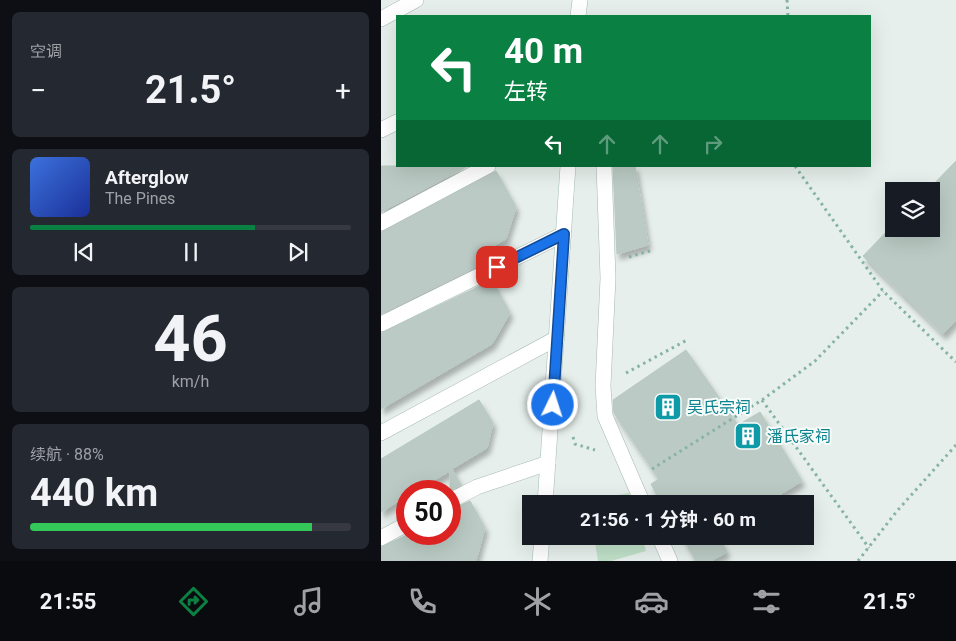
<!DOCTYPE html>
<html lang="zh">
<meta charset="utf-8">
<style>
body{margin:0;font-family:Roboto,"Noto Sans SC",sans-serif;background:#242831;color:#f1f3f6;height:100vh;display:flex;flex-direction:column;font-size:19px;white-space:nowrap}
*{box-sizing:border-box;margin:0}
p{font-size:16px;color:#9ea1a6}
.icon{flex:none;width:28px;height:28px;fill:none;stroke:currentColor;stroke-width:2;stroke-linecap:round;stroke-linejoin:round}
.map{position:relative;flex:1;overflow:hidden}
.drawer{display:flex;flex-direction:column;gap:12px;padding:12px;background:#0d0f14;width:381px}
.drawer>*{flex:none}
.hud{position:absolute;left:15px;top:15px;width:475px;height:152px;border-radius:0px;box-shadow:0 5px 20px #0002;background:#0b8043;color:#fff;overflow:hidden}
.controls{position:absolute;left:504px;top:182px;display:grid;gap:10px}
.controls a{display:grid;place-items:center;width:55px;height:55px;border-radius:0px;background:#171b24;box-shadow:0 5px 20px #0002;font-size:25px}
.speed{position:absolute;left:15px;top:480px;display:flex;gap:10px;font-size:25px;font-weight:700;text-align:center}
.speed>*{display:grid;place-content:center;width:65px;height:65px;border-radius:50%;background:#171b24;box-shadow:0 5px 20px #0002;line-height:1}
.speed .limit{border:8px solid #d22;background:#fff;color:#111}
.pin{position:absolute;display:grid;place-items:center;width:42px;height:42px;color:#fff;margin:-21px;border-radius:10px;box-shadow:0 2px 8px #0006}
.me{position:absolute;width:55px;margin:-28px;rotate:4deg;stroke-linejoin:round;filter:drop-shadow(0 0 4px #0008)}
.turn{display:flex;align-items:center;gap:18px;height:105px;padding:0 25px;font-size:22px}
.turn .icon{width:65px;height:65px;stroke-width:2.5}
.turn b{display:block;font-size:35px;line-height:42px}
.lanes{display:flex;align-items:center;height:48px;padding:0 25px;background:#0003;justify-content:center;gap:25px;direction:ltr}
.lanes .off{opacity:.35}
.big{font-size:38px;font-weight:700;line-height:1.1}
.drawer .tile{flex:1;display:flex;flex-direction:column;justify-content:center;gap:8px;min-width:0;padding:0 18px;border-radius:8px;background:#242831}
.drawer .dial{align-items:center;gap:0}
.dial b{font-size:65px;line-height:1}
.song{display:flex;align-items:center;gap:15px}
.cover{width:60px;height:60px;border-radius:8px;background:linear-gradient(135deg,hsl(220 70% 55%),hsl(230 70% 35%))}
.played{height:5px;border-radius:2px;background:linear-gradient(90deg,#0b8043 70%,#363941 70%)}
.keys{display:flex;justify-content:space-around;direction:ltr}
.heat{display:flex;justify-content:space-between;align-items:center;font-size:28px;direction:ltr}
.charge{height:8px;border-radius:4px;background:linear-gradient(90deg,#34c759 88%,#363941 0)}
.trip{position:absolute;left:141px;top:495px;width:292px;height:50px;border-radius:0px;background:#171b24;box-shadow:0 5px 20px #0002;font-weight:700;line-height:50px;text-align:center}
.tab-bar{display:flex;height:80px;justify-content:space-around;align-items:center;background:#090b0e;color:#9ea1a6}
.tab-bar .icon{width:35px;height:35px}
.tab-bar .selected{color:#0b8043}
.tab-bar b{font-size:22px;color:#f1f3f6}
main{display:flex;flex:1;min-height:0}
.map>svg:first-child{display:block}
.green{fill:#bfe0c8}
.building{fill:#bbcac4;stroke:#b8c9c2;filter:url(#shadow)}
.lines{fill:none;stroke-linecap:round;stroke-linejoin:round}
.service-casing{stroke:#a8b8b2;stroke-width:16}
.minor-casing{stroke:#a8b8b2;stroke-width:16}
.secondary-casing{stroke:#a4bbb3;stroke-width:16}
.path{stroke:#86b3a5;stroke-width:3;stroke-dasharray:2.5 4;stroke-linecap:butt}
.service{stroke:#fff;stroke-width:15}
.minor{stroke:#fff;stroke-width:15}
.secondary{stroke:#fff;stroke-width:15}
.route-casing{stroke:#114b97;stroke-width:12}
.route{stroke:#1a73e8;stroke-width:9}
.labels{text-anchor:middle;stroke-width:4;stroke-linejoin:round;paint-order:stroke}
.culture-label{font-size:16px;fill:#0d838f;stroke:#f7fbf9;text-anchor:start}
</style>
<main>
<section class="drawer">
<div class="tile"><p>空调</p>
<div class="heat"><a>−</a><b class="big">21.5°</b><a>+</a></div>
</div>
<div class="tile">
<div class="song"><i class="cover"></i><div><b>Afterglow</b><p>The Pines</p></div></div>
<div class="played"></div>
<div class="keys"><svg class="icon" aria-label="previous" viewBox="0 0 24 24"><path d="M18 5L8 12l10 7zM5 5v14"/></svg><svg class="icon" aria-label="pause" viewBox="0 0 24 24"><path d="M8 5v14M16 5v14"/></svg><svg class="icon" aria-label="next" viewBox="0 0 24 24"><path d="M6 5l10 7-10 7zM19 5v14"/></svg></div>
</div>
<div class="tile dial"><b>46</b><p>km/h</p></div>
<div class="tile"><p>续航 · 88%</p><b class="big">440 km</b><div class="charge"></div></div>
</section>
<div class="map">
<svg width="575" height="561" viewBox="0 0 575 561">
<defs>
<filter id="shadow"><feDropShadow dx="3" dy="5.5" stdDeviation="2.5" flood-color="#0004"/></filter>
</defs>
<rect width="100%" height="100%" fill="#e6efeb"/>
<path class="green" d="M248 493 251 504H208L207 500Z
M213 536H261L265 551 230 561H217Z"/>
<path class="building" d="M575 161V320L562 334 482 256 512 225V229H550V191H546Z
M0 166H87L0 212Z
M232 166H254L267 245 236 254Z
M115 171 135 207 125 239 96 255 101 264 0 314V232Z
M111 280 129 313 111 344 0 409V333Z
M305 350 357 425 379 412 421 481 384 504H281L270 484 278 479 233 413 232 400Z
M98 400 112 423 106 448 71 469 80 485 69 491V471L35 491H26V496L0 512V459Z
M89 501 104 528 95 561H0V547L28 534H69V510Z
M301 536H337L346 552 330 561H315Z"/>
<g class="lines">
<g class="service-casing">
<path id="service" d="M0 19 35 0
M0 130 16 122
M0 223 107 166
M0 324 183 234
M0 433 176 338
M69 501 96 487 167 463
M0 538 26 524"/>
</g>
<g class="minor-casing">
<path id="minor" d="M223 166 227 278 222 386 224 416 262 504
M278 536 289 561"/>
</g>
<g class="secondary-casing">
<path id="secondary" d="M197 16 199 0
M164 504 187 166
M159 561 161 536"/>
</g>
<path class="path" d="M406 0 407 16
M414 166 502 291 575 362
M248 257 272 250
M245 373 306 340
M381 400 488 548
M192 437 194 444 214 450
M271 469 381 400 434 361 502 291
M477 561 516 511 575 445"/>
<use href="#service" class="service"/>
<use href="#minor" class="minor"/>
<use href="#secondary" class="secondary"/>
</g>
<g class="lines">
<g class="route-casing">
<path id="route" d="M116 267 183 234 172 405"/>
</g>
<use href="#route" class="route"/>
</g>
<defs>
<g id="building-square" transform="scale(1.4375)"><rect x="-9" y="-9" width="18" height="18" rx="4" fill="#0f9aa8" stroke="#f7fbf9"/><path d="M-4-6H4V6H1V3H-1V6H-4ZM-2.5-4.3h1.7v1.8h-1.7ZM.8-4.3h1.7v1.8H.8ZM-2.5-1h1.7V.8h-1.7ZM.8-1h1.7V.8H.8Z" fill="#fff"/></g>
</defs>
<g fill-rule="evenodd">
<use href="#building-square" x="287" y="407"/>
<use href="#building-square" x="367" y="436"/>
</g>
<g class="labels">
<g class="culture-label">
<text x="306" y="413">吴氏宗祠</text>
<text x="386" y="442">潘氏家祠</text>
</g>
</g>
</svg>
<div class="controls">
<a><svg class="icon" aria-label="layers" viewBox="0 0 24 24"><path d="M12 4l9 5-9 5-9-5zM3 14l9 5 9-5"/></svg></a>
</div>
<div class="speed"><div class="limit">50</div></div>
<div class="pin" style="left:116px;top:267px;background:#d93025"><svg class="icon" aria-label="arrive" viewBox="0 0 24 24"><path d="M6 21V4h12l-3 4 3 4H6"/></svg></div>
<svg class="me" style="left:172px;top:405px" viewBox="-20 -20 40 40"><circle r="17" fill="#1a73e8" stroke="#fff" stroke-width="3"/><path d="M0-11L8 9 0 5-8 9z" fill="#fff"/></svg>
<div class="trip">21:56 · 1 分钟 · 60 m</div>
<div class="hud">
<div class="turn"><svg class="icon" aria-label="left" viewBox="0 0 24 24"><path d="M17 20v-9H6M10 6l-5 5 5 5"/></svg><div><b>40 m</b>左转</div></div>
<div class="lanes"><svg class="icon" aria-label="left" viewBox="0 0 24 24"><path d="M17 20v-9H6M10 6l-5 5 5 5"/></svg><svg class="icon off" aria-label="ahead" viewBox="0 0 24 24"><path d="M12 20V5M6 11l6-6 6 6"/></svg><svg class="icon off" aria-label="ahead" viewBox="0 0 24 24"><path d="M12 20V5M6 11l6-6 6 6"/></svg><svg class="icon off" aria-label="right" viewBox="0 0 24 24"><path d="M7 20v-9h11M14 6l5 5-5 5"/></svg></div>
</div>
</div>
</main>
<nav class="tab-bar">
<b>21:55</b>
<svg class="icon selected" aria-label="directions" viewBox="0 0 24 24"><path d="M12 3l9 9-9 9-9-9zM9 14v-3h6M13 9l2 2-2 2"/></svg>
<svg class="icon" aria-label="music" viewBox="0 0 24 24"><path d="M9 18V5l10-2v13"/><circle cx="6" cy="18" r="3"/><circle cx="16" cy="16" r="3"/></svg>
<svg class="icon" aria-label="phone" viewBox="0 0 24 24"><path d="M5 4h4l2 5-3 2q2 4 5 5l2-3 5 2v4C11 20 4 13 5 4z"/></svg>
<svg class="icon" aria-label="climate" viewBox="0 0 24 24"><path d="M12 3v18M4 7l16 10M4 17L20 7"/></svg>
<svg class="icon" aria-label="car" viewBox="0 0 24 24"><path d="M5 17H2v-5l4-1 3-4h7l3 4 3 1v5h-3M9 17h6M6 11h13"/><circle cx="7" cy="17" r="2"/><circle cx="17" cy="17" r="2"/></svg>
<svg class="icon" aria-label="filters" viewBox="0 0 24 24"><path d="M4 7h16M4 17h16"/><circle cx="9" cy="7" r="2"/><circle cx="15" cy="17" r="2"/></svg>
<b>21.5°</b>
</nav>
